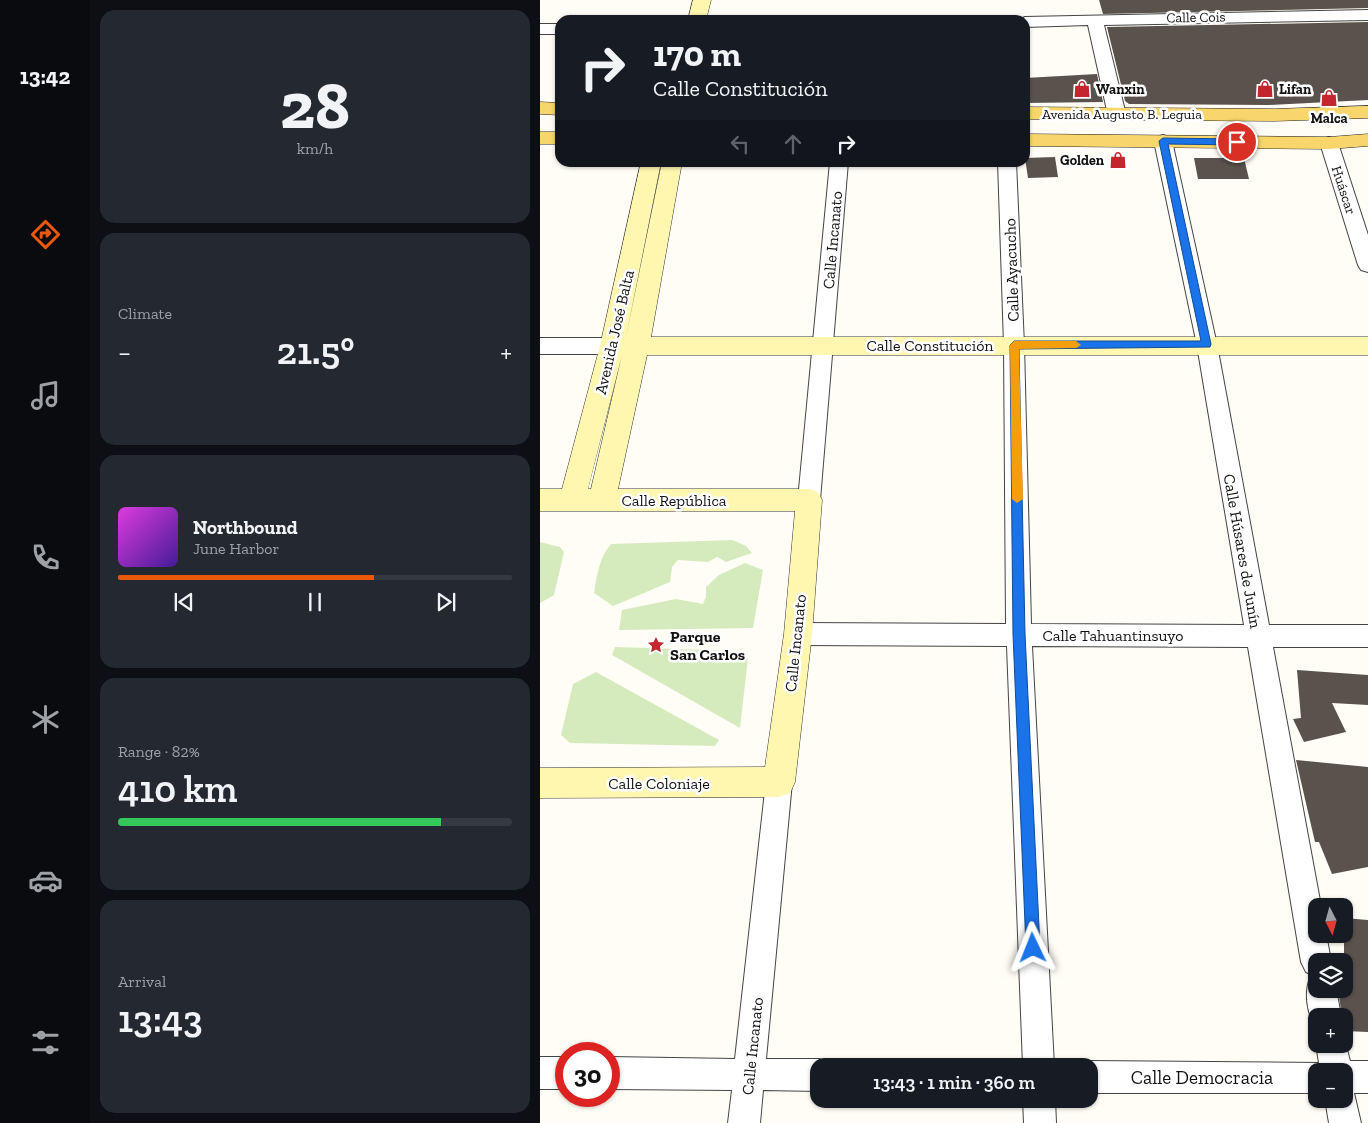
<!DOCTYPE html>
<meta charset="utf-8">
<style>
body{margin:0;font-family:"Zilla Slab",serif;background:#242831;color:#f1f3f6;height:100vh;display:flex;flex-direction:column;font-size:19px;white-space:nowrap}
*{box-sizing:border-box;margin:0}
p{font-size:16px;color:#9ea1a6}
.icon{flex:none;width:28px;height:28px;fill:none;stroke:currentColor;stroke-width:2;stroke-linecap:round;stroke-linejoin:round}
.map{position:relative;flex:1;overflow:hidden}
.side{display:flex;flex-direction:column;gap:10px;padding:10px;background:#0d0f14;width:450px}
.side>*{flex:none}
.top-card{position:absolute;left:15px;top:15px;width:475px;height:152px;border-radius:15px;box-shadow:0 1px 4px #0004;background:#171b24;color:#f1f3f6;overflow:hidden}
.needle{width:32px;rotate:174deg}
.tools{position:absolute;left:768px;top:898px;display:grid;gap:10px}
.tools a{display:grid;place-items:center;width:45px;height:45px;border-radius:10px;background:#171b24;box-shadow:0 1px 4px #0004;font-size:25px}
.speed{position:absolute;left:15px;top:1042px;display:flex;gap:10px;font-size:25px;font-weight:700;text-align:center}
.speed>*{display:grid;place-content:center;width:65px;height:65px;border-radius:50%;background:#171b24;box-shadow:0 1px 4px #0004;line-height:1}
.speed .limit{border:8px solid #d22;background:#fff;color:#111}
.pin{position:absolute;display:grid;place-items:center;width:42px;height:42px;color:#fff;margin:-21px;border:2px solid #fff;border-radius:50%;box-shadow:0 1px 5px #0007}
.me{position:absolute;width:55px;margin:-28px;rotate:358deg;stroke-linejoin:round;filter:drop-shadow(0 0 4px #0008)}
.turn{display:flex;align-items:center;gap:18px;height:105px;padding:0 15px;font-size:22px}
.turn .icon{width:65px;height:65px;stroke-width:2.5}
.turn b{display:block;font-size:35px;line-height:42px}
.lanes{display:flex;align-items:center;height:48px;padding:0 15px;background:#0003;justify-content:center;gap:25px;direction:ltr}
.lanes .off{opacity:.35}
.big{font-size:38px;font-weight:600;line-height:1.1}
.side .tile{flex:1;display:flex;flex-direction:column;justify-content:center;gap:8px;min-width:0;padding:0 18px;border-radius:15px;background:#242831}
.side .dial{align-items:center;gap:0}
.dial b{font-size:65px;line-height:1}
.song{display:flex;align-items:center;gap:15px}
.cover{width:60px;height:60px;border-radius:8px;background:linear-gradient(135deg,hsl(300 70% 55%),hsl(260 70% 35%))}
.played{height:5px;border-radius:2px;background:linear-gradient(90deg,#ea580c 65%,#363941 65%)}
.keys{display:flex;justify-content:space-around;direction:ltr}
.heat{display:flex;justify-content:space-between;align-items:center;font-size:28px;direction:ltr}
.charge{height:8px;border-radius:4px;background:linear-gradient(90deg,#34c759 82%,#363941 0)}
.trip{position:absolute;left:270px;top:1058px;width:288px;height:50px;border-radius:15px;background:#171b24;box-shadow:0 1px 4px #0004;font-weight:600;line-height:50px;text-align:center}
main{display:flex;flex:1;min-height:0}
.tabs{display:flex;flex-direction:column;width:90px;justify-content:space-around;align-items:center;background:#090b0e;color:#9ea1a6}
.tabs .icon{width:35px;height:35px}
.tabs .active{color:#ea580c}
.tabs b{font-size:22px;color:#f1f3f6}
.map>svg:first-child{display:block}
.green{fill:#d5ebbd}
.building{fill:#5a524d}
.lines{fill:none;stroke-linecap:round;stroke-linejoin:round}
.street-casing{stroke:#444;stroke-width:2}
.secondary-casing{stroke:#333;stroke-width:1}
.primary-casing{stroke:#222;stroke-width:1}
.street{fill:#fff;fill-rule:evenodd}
.secondary{fill:#fff6b0;fill-rule:evenodd}
.primary{fill:#f9d66b;fill-rule:evenodd}
.route{fill:#1a73e8;stroke:#114b97}
.slow{fill:#f59e0b}
.labels{text-anchor:middle;stroke-width:5;stroke-linejoin:round;paint-order:stroke}
.far-street-label{font-size:14px;fill:#111;stroke:#fff}
.far-poi-label{font-size:14px;font-weight:bold;fill:#111;stroke:#fff;text-anchor:start}
.street-label{font-size:16px;fill:#111;stroke:#fff}
.poi-label{font-size:16px;font-weight:bold;fill:#111;stroke:#fff;text-anchor:start}
.near-street-label{font-size:19px;fill:#111;stroke:#fff}
</style>
<main>
<nav class="tabs">
<b>13:42</b>
<svg class="icon active" aria-label="directions" viewBox="0 0 24 24"><path d="M12 3l9 9-9 9-9-9zM9 14v-3h6M13 9l2 2-2 2"/></svg>
<svg class="icon" aria-label="music" viewBox="0 0 24 24"><path d="M9 18V5l10-2v13"/><circle cx="6" cy="18" r="3"/><circle cx="16" cy="16" r="3"/></svg>
<svg class="icon" aria-label="phone" viewBox="0 0 24 24"><path d="M5 4h4l2 5-3 2q2 4 5 5l2-3 5 2v4C11 20 4 13 5 4z"/></svg>
<svg class="icon" aria-label="climate" viewBox="0 0 24 24"><path d="M12 3v18M4 7l16 10M4 17L20 7"/></svg>
<svg class="icon" aria-label="car" viewBox="0 0 24 24"><path d="M5 17H2v-5l4-1 3-4h7l3 4 3 1v5h-3M9 17h6M6 11h13"/><circle cx="7" cy="17" r="2"/><circle cx="17" cy="17" r="2"/></svg>
<svg class="icon" aria-label="filters" viewBox="0 0 24 24"><path d="M4 7h16M4 17h16"/><circle cx="9" cy="7" r="2"/><circle cx="15" cy="17" r="2"/></svg>
</nav>
<section class="side">
<div class="tile dial"><b>28</b><p>km/h</p></div>
<div class="tile"><p>Climate</p>
<div class="heat"><a>−</a><b class="big">21.5°</b><a>+</a></div>
</div>
<div class="tile">
<div class="song"><i class="cover"></i><div><b>Northbound</b><p>June Harbor</p></div></div>
<div class="played"></div>
<div class="keys"><svg class="icon" aria-label="previous" viewBox="0 0 24 24"><path d="M18 5L8 12l10 7zM5 5v14"/></svg><svg class="icon" aria-label="pause" viewBox="0 0 24 24"><path d="M8 5v14M16 5v14"/></svg><svg class="icon" aria-label="next" viewBox="0 0 24 24"><path d="M6 5l10 7-10 7zM19 5v14"/></svg></div>
</div>
<div class="tile"><p>Range · 82%</p><b class="big">410 km</b><div class="charge"></div></div>
<div class="tile"><p>Arrival</p><b class="big">13:43</b></div>
</section>
<div class="map">
<svg width="828" height="1123" viewBox="0 0 828 1123">
<rect width="100%" height="100%" fill="#fffdf5"/>
<path class="green" d="M193 540 206 546 212 553 186 562 177 557 168 562 138 560 132 567 130 582 73 606 54 593C57 575 59 558 71 544Z
M0 542 20 547 24 552 14 595 0 603Z
M205 563 223 570 213 628 79 630 82 610 136 599 163 604 166 597V587L179 575Z
M75 647 198 651 208 658 200 728 72 655Z
M56 672 179 740 175 746 30 743 21 735 33 684Z"/>
<path class="building" d="M559 0H828V8L563 14Z
M828 22V100L729 105 589 104 585 101 567 27Z
M557 74 563 102 485 103V78Z
M515 157 518 177 488 178 485 158Z
M654 158H704L709 179H658Z
M757 670 828 675V705L792 703 806 732 764 742 753 719 761 718Z
M756 760 828 767V867L792 874 779 842H775Z
M804 918 828 920V1032L804 1031 798 989H804Z"/>
<g class="lines">
<g class="street-casing">
<path id="street" d="M828 10V20L564 25 586 115 583 119H571L568 115 548 25 485 27V20H478L485 17Z
M0 24H20V34H0Z
M623 135 629 137 632 141 677 345 729 625H828V647H733L781 906H776V934H786L791 961H776V989H796L801 1016H776V1027C767 1014 764 993 770 978L775 976 766 972 761 962 708 647 492 646 514 1066H483L467 646 258 645 249 642 246 634 249 626 258 623 466 624 464 345 458 162H476L484 345 491 624 704 625 657 345 614 141 617 137Z
M789 137 795 139 798 143 828 235V272L821 270 818 265 780 143 783 139Z
M290 162H308L280 500 277 507 269 509 261 507 258 500Z
M0 338H72L79 341 82 346 79 351 72 354H0Z
M239 769 249 773 252 782 226 1059H279L290 1064 291 1066H279V1091L223 1090 220 1123H188L192 1090 69 1089V1057L195 1059 226 782 229 773Z
M804 1038 810 1061H828V1093H814L821 1123H789L785 1099H804V1071H776V1093H549V1066H538L549 1061 779 1063 776 1044V1042L804 1044Z
M0 1057H26V1089H0Z
M483 1099H515L516 1123H484Z"/>
</g>
<g class="secondary-casing">
<path id="secondary" d="M153 0H171L166 20H148Z
M101 162H121L86 337 122 162H142L111 337H828V355H107L78 489H269L278 492 282 500 272 634 255 782 250 793 239 797 0 798V768L225 767 244 634 255 511H0V489H22L60 346ZM82 355 51 489H48Z"/>
</g>
<g class="primary-casing">
<path id="primary" d="M0 102 20 103V115L0 114Z
M828 106V118L734 121 485 119V107L734 109Z
M0 132H20V144H0Z
M485 134 789 137 828 134V146L789 149 485 146Z"/>
</g>
<use href="#street" class="street"/>
<use href="#secondary" class="secondary"/>
<use href="#primary" class="primary"/>
</g>
<path class="route" d="M623 138 697 139 701 142 697 145 628 144 671 344 670 347 479 349 485 634 500 948 498 953 493 956 488 953 486 948 473 634 470 345 474 341H661L619 141Z"/>
<path class="slow" d="M474 341H536L541 345 536 348 479 349 483 499 477 503 472 499 470 345Z"/>
<defs>
<g id="shop-bare" transform="scale(1.35)"><path d="M-5-2.5h2.3a2.7 3.5 0 0 1 5.4 0H5L5.5 6h-11ZM-1.5-2.5h3a1.5 2.3 0 0 0-3 0Z" fill="#c4262e" stroke="#fff" stroke-width="2.5" paint-order="stroke"/></g>
<g id="sight-bare" transform="scale(1.35)"><path d="M0-6L1.8-2.2L6-1.7L2.9 1.2L3.7 5.4L0 3.3L-3.7 5.4L-2.9 1.2L-6-1.7L-1.8-2.2Z" fill="#c4262e" stroke="#fff" stroke-width="2.5" paint-order="stroke"/></g>
</defs>
<g fill-rule="evenodd">
<use href="#shop-bare" x="542" y="89"/>
<use href="#shop-bare" x="725" y="89"/>
<use href="#shop-bare" x="789" y="98"/>
<use href="#shop-bare" x="578" y="160"/>
<use href="#sight-bare" x="116" y="645"/>
</g>
<g class="labels">
<g class="far-street-label">
<text transform="translate(656 17) rotate(-1)" y="5">Calle Cois</text>
<text x="582" y="119">Avenida Augusto B. Leguia</text>
<text transform="translate(804 190) rotate(72)" y="5">Huáscar</text>
</g>
<g class="far-poi-label">
<text x="556" y="94">Wanxin</text>
<text x="739" y="94">Lifan</text>
<text x="789" y="123" text-anchor="middle">Malca</text>
<text x="564" y="165" text-anchor="end">Golden</text>
</g>
<g class="street-label">
<text transform="translate(292 240) rotate(-85)" y="6">Calle Incanato</text>
<text transform="translate(471 270) rotate(-92)" y="6">Calle Ayacucho</text>
<text transform="translate(74 332) rotate(-77)" y="6">Avenida José Balta</text>
<text x="390" y="351">Calle Constitución</text>
<text x="134" y="506">Calle República</text>
<text transform="translate(703 551) rotate(80)" y="6">Calle Húsares de Junín</text>
<text x="573" y="641">Calle Tahuantinsuyo</text>
<text transform="translate(255 643) rotate(-84)" y="6">Calle Incanato</text>
<text x="119" y="789">Calle Coloniaje</text>
<text transform="translate(212 1046) rotate(-84)" y="6">Calle Incanato</text>
</g>
<g class="poi-label">
<text x="130" y="642">Parque<tspan x="130" dy="18">San Carlos</tspan></text>
</g>
<g class="near-street-label">
<text x="662" y="1084">Calle Democracia</text>
</g>
</g>
</svg>
<div class="tools">
<a><svg class="needle" viewBox="-14 -14 28 28"><path d="M0-13l5 13h-10z" fill="#e53935"/><path d="M0 13l5-13h-10z" fill="#9ea1a6"/></svg></a>
<a><svg class="icon" aria-label="layers" viewBox="0 0 24 24"><path d="M12 4l9 5-9 5-9-5zM3 14l9 5 9-5"/></svg></a>
<a>+</a>
<a>−</a>
</div>
<div class="speed"><div class="limit">30</div></div>
<div class="pin" style="left:697px;top:142px;background:#d93025"><svg class="icon" aria-label="arrive" viewBox="0 0 24 24"><path d="M6 21V4h12l-3 4 3 4H6"/></svg></div>
<svg class="me" style="left:493px;top:948px" viewBox="-20 -20 40 40"><path d="M0-17L14 15 0 8-14 15z" fill="#1a73e8" stroke="#fff" stroke-width="4"/></svg>
<div class="trip">13:43 · 1 min · 360 m</div>
<div class="top-card">
<div class="turn"><svg class="icon" aria-label="right" viewBox="0 0 24 24"><path d="M7 20v-9h11M14 6l5 5-5 5"/></svg><div><b>170 m</b>Calle Constitución</div></div>
<div class="lanes"><svg class="icon off" aria-label="left" viewBox="0 0 24 24"><path d="M17 20v-9H6M10 6l-5 5 5 5"/></svg><svg class="icon off" aria-label="ahead" viewBox="0 0 24 24"><path d="M12 20V5M6 11l6-6 6 6"/></svg><svg class="icon" aria-label="right" viewBox="0 0 24 24"><path d="M7 20v-9h11M14 6l5 5-5 5"/></svg></div>
</div>
</div>
</main>
